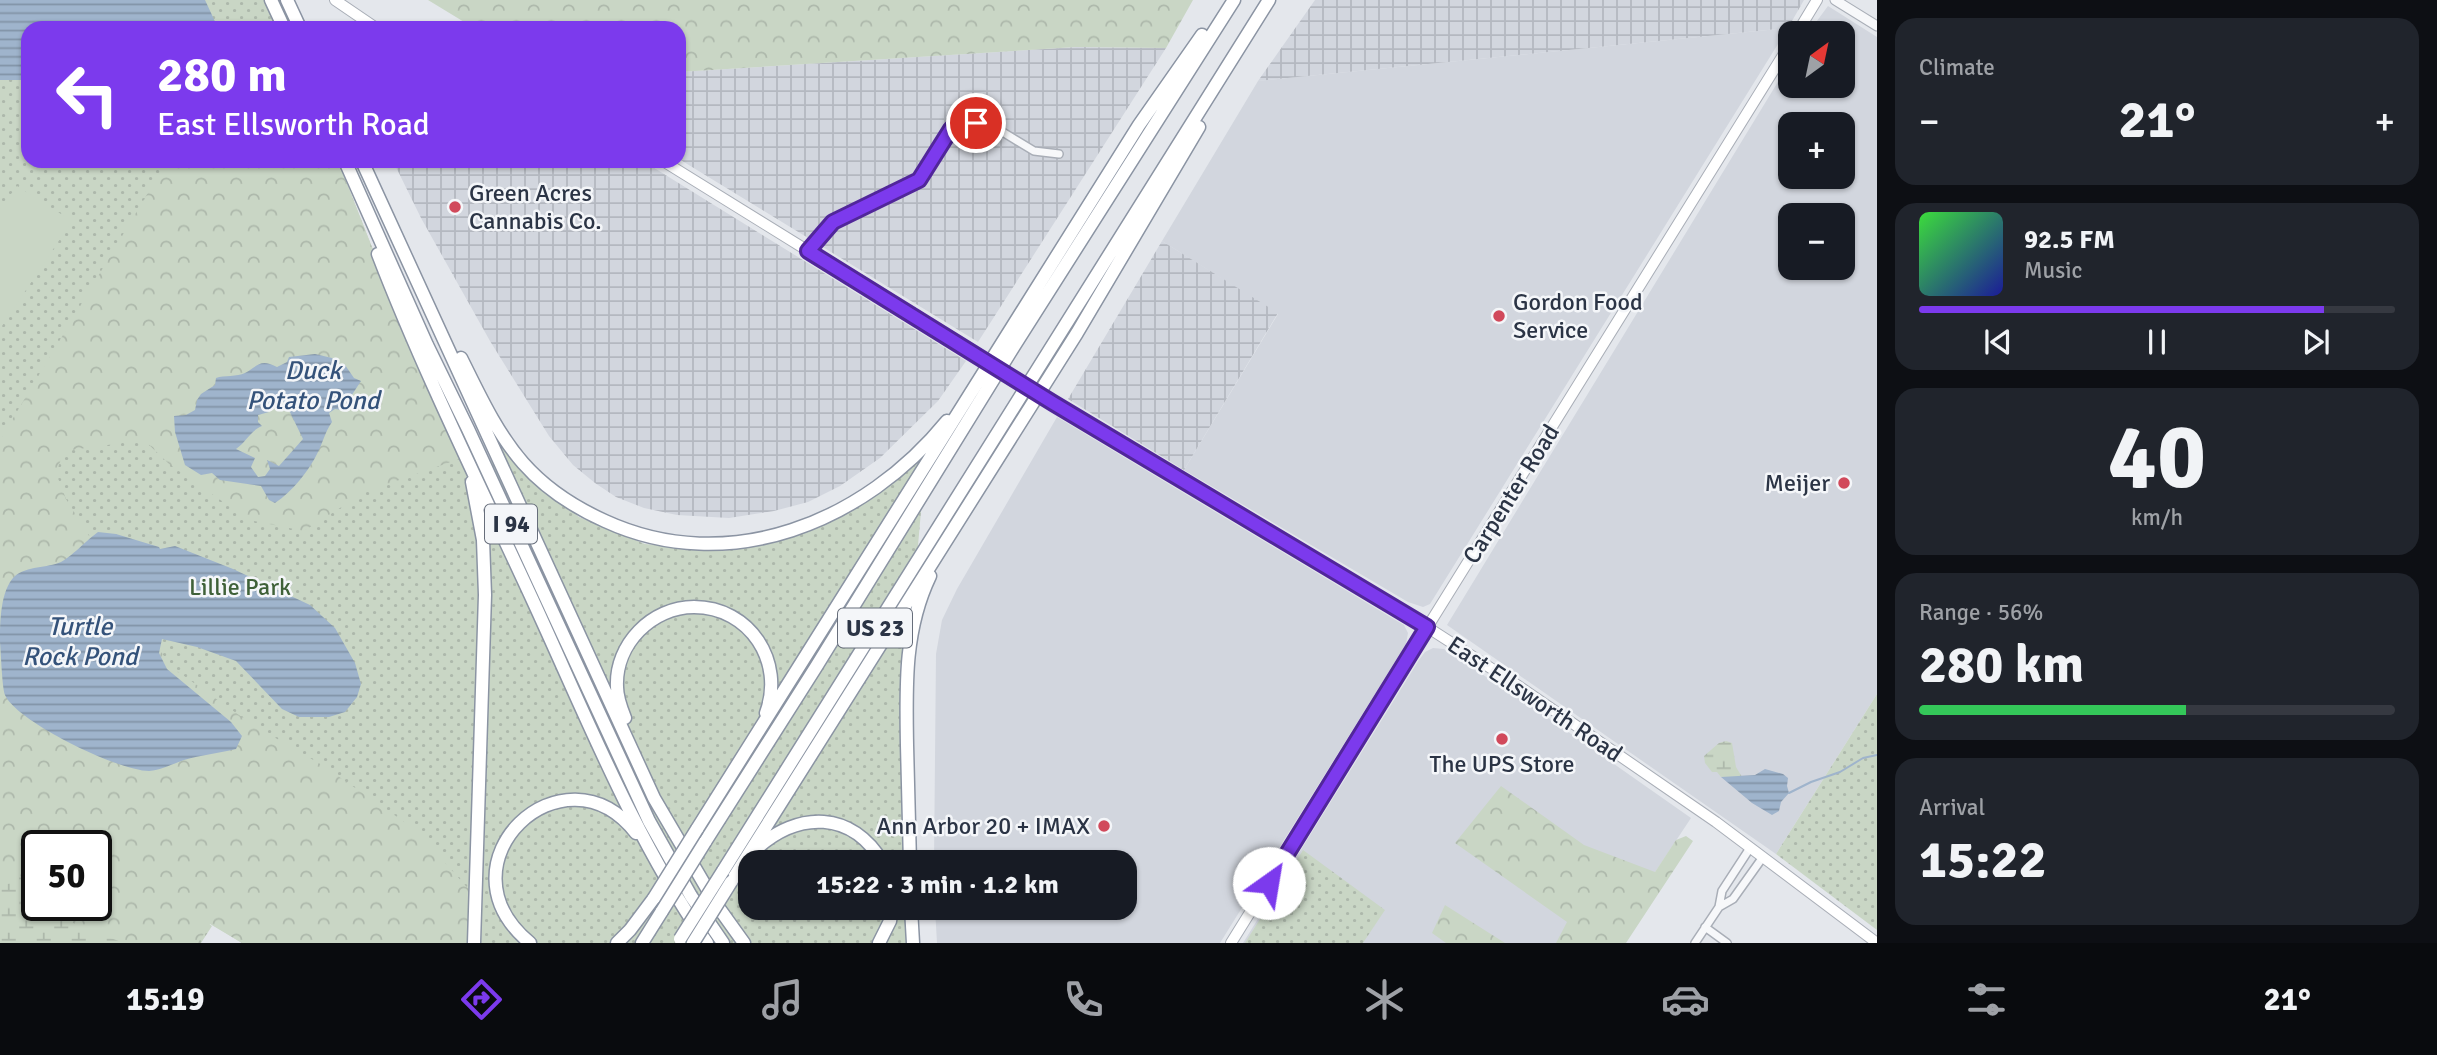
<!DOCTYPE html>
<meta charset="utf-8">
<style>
body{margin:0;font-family:Signika,sans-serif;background:#20242c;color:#f1f3f6;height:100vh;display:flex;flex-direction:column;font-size:26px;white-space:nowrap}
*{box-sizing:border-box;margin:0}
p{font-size:23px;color:#9ea1a6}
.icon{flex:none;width:38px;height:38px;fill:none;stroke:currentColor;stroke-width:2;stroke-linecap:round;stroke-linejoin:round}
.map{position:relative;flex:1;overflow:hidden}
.panel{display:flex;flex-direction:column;gap:18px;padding:18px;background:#0d0f14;width:560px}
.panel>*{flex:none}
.top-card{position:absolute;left:21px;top:21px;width:665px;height:147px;border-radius:21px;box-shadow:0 2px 5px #0004;background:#7c3aed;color:#fff;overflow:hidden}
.needle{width:46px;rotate:33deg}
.fabs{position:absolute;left:1778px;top:21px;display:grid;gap:14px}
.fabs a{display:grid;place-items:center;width:77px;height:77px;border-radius:14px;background:#171b24;box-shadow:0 2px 5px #0004;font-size:35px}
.speed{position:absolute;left:21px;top:830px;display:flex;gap:14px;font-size:35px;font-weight:700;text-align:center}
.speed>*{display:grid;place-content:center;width:91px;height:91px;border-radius:50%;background:#171b24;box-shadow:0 2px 5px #0004;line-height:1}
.speed .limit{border:4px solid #111;border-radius:10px;background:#fff;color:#111}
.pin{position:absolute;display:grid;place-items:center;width:60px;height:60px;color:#fff;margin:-30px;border:4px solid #fff;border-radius:50%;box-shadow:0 2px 7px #0007}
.me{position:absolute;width:77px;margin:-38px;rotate:32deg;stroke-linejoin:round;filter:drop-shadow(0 0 5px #0008)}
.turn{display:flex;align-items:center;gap:24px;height:147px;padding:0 21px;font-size:32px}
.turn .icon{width:91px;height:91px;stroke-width:2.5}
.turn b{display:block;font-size:49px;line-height:60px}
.big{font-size:52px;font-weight:800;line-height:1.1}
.panel .widget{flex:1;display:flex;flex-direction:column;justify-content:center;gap:10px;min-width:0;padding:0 24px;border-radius:21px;background:#20242c}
.panel .dial{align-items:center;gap:0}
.dial b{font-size:91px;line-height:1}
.song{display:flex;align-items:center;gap:21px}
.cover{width:84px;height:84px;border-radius:10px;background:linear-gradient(135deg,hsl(120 70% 55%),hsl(240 70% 35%))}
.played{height:7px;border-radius:4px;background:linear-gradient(90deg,#7c3aed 85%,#363941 85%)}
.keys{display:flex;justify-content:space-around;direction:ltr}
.heat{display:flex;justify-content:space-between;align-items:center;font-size:38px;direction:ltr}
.charge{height:10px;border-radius:5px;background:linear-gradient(90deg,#34c759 56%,#363941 0)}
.trip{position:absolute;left:738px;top:850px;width:399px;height:70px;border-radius:21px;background:#171b24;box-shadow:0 2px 5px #0004;font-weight:800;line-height:70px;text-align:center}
.dock{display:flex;height:112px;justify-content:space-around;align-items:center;background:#090b0e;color:#9ea1a6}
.dock .icon{width:49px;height:49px}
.dock .on{color:#7c3aed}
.dock b{font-size:32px;color:#f1f3f6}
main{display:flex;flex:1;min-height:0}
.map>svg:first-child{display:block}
.built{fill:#d2d6de;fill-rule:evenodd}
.industrial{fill:url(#industrial-grid)}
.green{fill:url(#green-dots);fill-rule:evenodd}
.forest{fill:url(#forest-crowns);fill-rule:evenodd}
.wetland{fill:url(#wetland-marsh)}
.pitch{fill:#c9d6c5}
.water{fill:url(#water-rules);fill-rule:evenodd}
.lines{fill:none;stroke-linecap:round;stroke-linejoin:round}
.stream{stroke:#9fb4cc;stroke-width:2}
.minor-casing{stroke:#a9aeb7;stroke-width:10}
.tertiary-casing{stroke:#a9aeb7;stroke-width:11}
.secondary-casing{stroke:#a9aeb7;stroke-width:12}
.motorway-casing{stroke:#8b94a3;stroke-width:15}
.minor{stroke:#f7f8fa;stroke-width:7}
.tertiary{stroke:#f7f8fa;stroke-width:9}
.secondary{stroke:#fff;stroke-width:10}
.motorway{stroke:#fff;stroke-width:12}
.secondary-bridge-casing{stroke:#a9aeb7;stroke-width:12;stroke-linecap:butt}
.motorway-bridge-casing{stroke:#8b94a3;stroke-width:15;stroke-linecap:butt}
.secondary-bridge{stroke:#fff;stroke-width:10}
.motorway-bridge{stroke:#fff;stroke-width:12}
.route-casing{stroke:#51269a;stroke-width:18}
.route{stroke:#7c3aed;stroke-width:12}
.poi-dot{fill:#d1495b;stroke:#f4f6f9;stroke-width:2.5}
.labels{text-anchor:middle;stroke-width:5;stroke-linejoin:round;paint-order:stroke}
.shield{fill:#f4f6f9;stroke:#676e7b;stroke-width:2}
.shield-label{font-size:23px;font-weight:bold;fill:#2b3445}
.poi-label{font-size:24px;fill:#2b3445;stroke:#f4f6f9;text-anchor:start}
.street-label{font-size:24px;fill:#2b3445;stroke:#f4f6f9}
.park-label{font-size:24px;fill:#3f6138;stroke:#f4f6f9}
.water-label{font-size:26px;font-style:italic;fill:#34527a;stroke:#f4f6f9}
</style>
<main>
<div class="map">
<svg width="1877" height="943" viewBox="0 0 1877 943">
<defs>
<pattern id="industrial-grid" width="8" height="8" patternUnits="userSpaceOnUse" patternTransform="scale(1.75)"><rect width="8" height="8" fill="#d2d6de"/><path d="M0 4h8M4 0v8" fill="none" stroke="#b4b8c0"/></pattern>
<pattern id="green-dots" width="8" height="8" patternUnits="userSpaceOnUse" patternTransform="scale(1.75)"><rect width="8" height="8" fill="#c9d6c5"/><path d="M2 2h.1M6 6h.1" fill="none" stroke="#adb8ab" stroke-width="1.8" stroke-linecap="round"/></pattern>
<pattern id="forest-crowns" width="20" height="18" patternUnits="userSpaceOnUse" patternTransform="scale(1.75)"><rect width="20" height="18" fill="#c9d6c5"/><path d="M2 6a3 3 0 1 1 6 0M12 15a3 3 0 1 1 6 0" fill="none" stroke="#adb8ab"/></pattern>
<pattern id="wetland-marsh" width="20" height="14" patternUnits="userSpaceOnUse" patternTransform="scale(1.75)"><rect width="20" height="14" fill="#c9d6c5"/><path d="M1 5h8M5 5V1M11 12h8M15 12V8" fill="none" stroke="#adb8ab"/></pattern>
<pattern id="water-rules" width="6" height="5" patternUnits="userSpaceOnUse" patternTransform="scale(1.75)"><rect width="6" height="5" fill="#9fb4cc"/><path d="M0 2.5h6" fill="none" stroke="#8293a7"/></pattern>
</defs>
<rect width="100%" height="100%" fill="#e4e7ec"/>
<path class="built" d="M1828 6 1877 37V694L1776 854 1447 625 1790 62V86H1843V33H1808ZM1790 124H1843V177H1790ZM1790 215H1843V268H1790Z
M1788 28 1430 604 1423 607 1408 602 1184 470 1278 314 1162 241 1258 81Z
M1057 417 1397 621 1404 625 1408 633 1406 644 1220 943H937L935 908H1125V863H934L936 654 942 620 957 589Z
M1433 648 1444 649 1547 717 1691 818 1608 943H1243L1419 660 1425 652Z"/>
<path class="industrial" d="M1315 0H1804L1788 28 1258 81Z
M1076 47 1166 48 978 342 679 159V72Z
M393 161H643L966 361 938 401 880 458 840 486 808 502 774 511 729 518 677 515 644 508 616 497 595 483 573 465 549 436 490 341 421 218Z
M1162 241 1278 313 1184 470 1068 399Z"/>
<path class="green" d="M0 0H265L277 28H28V161H338L379 265 465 469 473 500 481 558 471 943H242L198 916 212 926 201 943H0ZM37 845H96V905H37Z
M495 436 527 475 579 517 645 544 723 551 797 536 861 504 926 454 913 603 900 667 904 863H751V908H906L909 943H481L492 589 484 512Z
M1877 694V930L1776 854Z
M1303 850 1385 910 1363 943H1245Z"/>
<path class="forest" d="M428 0H1193L1166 48 1076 47 679 72V28H474Z
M167 161H338L379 265 462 458 365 492 304 531 249 520 169 464 144 440 64 451 56 473 66 499 170 666 253 725 322 765 416 830 472 893 471 943H242L210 924 198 943H0V440ZM37 845H96V905H37Z
M1501 786 1584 845 1655 872 1676 840 1686 836 1693 841 1626 943H1556L1567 922 1455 843Z
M1445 905 1505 943H1446L1432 933Z"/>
<path class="wetland" d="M1726 741 1732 743 1736 767 1742 777H1721L1717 772H1712L1705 763 1704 756 1719 743Z
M29 871 37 873V905H50L76 925 124 943H0V886L10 883Z"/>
<path class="pitch" d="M17 186 72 221 0 329V209Z"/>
<path class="water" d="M0 0H205L218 28H28V80H0Z
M315 354 332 358 341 366 345 365 354 378 361 381 342 410 335 409 329 413 332 422C325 432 323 442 318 452 309 471 292 492 275 503L269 500 261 486 220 480 212 473 201 475 185 465 175 432 174 416 186 415 195 410 197 400 201 394 215 385 216 378C224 375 237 377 245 373 258 366 260 358 277 367L287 362 289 357ZM285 402 303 439 279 466 267 460 270 469 265 476 258 477 251 467 255 458 236 449C246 442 250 431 262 426L258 422V415L269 412 262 408 263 404Z
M98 532 116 534 159 547 160 549 175 546 233 569 310 605 335 628 355 663 361 684 357 697 345 712 329 717H299L282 709 236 661 197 647 162 639 159 653 167 669 231 722 242 736 236 749C219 753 201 755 184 760 172 764 162 770 149 771 119 771 17 722 5 695 2 687 1 653 0 642 0 623 0 590 15 576 27 566 47 568 61 562 70 558 88 539 98 532Z
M1765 769 1783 774 1788 778 1787 786 1789 793 1781 802 1779 811 1772 815 1752 803 1721 777 1755 775Z"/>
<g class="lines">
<path class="stream" d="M1789 793 1811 782 1840 772 1863 758 1877 755"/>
<g class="minor-casing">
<path id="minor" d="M808 251 833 222 919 180 951 129 976 123 1001 131 1034 151 1059 154
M1719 907 1733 899 1763 857
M1705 927 1727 943
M1695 943 1719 907 1722 891 1750 848"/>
</g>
<g class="tertiary-casing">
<path id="tertiary" d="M1835 0 1877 26"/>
</g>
<g class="secondary-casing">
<path id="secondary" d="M335 0 376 28
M1797 33 1817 0
M663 161 973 353
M1053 403 1427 627 1517 685 1716 822 1877 943
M1231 943 1790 44"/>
</g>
<g class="motorway-casing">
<path id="motorway" d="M271 0 284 28
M287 0 300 28
M345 161 427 345 468 429 649 821 691 896 723 943
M362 161 654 798 716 904 744 943
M378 254C424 373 481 488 534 603 587 718 634 838 707 943
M461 358C479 394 496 432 523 463 545 488 576 508 605 521 729 578 865 522 947 421
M472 482 483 540 485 595 474 943
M625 718C621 708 617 697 617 687 615 644 652 607 694 607 750 607 785 662 766 713
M697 829 1139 125 1202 35
M705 842 816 667 1014 346 1234 0
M756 849C798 811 852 810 883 863
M910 863C909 823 908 784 907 745 906 686 904 630 930 576
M723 871 1269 0
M731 882 1077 333 1199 127
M911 908 913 943
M530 943C433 863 564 740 636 833
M617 943 630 930 654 898
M642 943 662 911
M879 943 890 921 892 908"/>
</g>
<use href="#minor" class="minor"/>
<use href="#tertiary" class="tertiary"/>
<use href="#secondary" class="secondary"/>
<use href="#motorway" class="motorway"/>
<g class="secondary-bridge-casing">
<path id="secondary-bridge" d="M973 353 1053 403"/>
</g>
<g class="motorway-bridge-casing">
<path id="motorway-bridge" d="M654 898 697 829
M662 911 705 842
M680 939 723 871
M693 943 731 882"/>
</g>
<use href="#secondary-bridge" class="secondary-bridge"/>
<use href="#motorway-bridge" class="motorway-bridge"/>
</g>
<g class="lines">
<g class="route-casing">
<path id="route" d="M976 123 951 129 919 180 833 222 808 251 1053 403 1427 627 1269 883"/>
</g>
<use href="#route" class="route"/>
</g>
<g class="poi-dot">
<circle cx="455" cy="207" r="7"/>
<circle cx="1499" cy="316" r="7"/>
<circle cx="1844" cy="483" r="7"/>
<circle cx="1502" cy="739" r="7"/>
<circle cx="1104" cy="826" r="7"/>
</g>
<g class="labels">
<g class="shield">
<rect x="485" y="504.5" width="52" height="39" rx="5"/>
<rect x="838" y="608.5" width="74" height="39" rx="5"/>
</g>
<g class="shield-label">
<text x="511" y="532">I 94</text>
<text x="875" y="636">US 23</text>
</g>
<g class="poi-label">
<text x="469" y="201">Green Acres<tspan x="469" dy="28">Cannabis Co.</tspan></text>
<text x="1513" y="310">Gordon Food<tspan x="1513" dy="28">Service</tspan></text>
<text x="1830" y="491" text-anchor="end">Meijer</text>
<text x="1502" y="772" text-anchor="middle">The UPS Store</text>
<text x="1090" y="834" text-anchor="end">Ann Arbor 20 + IMAX</text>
</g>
<g class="street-label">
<text transform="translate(1511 494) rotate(-58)" y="8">Carpenter Road</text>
<text transform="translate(1535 699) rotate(34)" y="8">East Ellsworth Road</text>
</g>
<g class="park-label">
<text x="240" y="595">Lillie Park</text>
</g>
<g class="water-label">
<text x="313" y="379">Duck<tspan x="313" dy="30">Potato Pond</tspan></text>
<text x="80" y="635">Turtle<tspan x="80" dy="30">Rock Pond</tspan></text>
</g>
</g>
</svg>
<div class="fabs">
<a><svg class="needle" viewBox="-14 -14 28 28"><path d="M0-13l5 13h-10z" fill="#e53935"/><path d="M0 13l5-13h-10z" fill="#9ea1a6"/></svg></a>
<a>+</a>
<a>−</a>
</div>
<div class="speed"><div class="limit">50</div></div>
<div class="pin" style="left:976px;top:123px;background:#d93025"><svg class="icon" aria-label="arrive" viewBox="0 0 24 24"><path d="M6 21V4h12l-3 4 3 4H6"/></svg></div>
<svg class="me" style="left:1269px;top:883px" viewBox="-20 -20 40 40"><circle r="19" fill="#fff"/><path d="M0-13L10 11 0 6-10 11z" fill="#7c3aed"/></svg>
<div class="trip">15:22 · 3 min · 1.2 km</div>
<div class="top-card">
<div class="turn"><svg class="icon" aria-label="left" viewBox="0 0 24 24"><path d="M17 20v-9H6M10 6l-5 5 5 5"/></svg><div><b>280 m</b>East Ellsworth Road</div></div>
</div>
</div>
<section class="panel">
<div class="widget"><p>Climate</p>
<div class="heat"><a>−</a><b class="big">21°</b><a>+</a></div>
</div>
<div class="widget">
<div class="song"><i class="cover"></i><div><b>92.5 FM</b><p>Music</p></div></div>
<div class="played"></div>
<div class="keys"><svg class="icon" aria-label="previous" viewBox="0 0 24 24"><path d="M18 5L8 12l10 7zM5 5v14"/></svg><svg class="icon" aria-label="pause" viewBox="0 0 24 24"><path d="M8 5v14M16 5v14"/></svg><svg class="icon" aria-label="next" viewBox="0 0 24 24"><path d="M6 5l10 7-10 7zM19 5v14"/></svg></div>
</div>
<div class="widget dial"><b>40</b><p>km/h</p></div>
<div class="widget"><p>Range · 56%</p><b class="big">280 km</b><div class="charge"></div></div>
<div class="widget"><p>Arrival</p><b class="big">15:22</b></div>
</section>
</main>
<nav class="dock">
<b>15:19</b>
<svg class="icon on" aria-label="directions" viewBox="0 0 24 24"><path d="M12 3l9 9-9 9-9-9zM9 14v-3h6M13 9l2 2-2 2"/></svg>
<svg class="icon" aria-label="music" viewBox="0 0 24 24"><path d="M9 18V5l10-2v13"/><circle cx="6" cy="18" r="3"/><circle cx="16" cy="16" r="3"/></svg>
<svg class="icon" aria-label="phone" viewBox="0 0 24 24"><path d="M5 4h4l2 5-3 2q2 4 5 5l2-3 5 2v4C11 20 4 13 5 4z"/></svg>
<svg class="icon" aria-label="climate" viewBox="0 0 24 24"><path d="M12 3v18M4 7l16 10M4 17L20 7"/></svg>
<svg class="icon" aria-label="car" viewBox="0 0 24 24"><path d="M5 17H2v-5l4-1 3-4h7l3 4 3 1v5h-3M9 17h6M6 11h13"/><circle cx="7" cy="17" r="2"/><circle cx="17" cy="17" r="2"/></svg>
<svg class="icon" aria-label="filters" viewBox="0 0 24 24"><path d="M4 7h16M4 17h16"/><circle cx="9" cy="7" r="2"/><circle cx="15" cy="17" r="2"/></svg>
<b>21°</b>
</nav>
